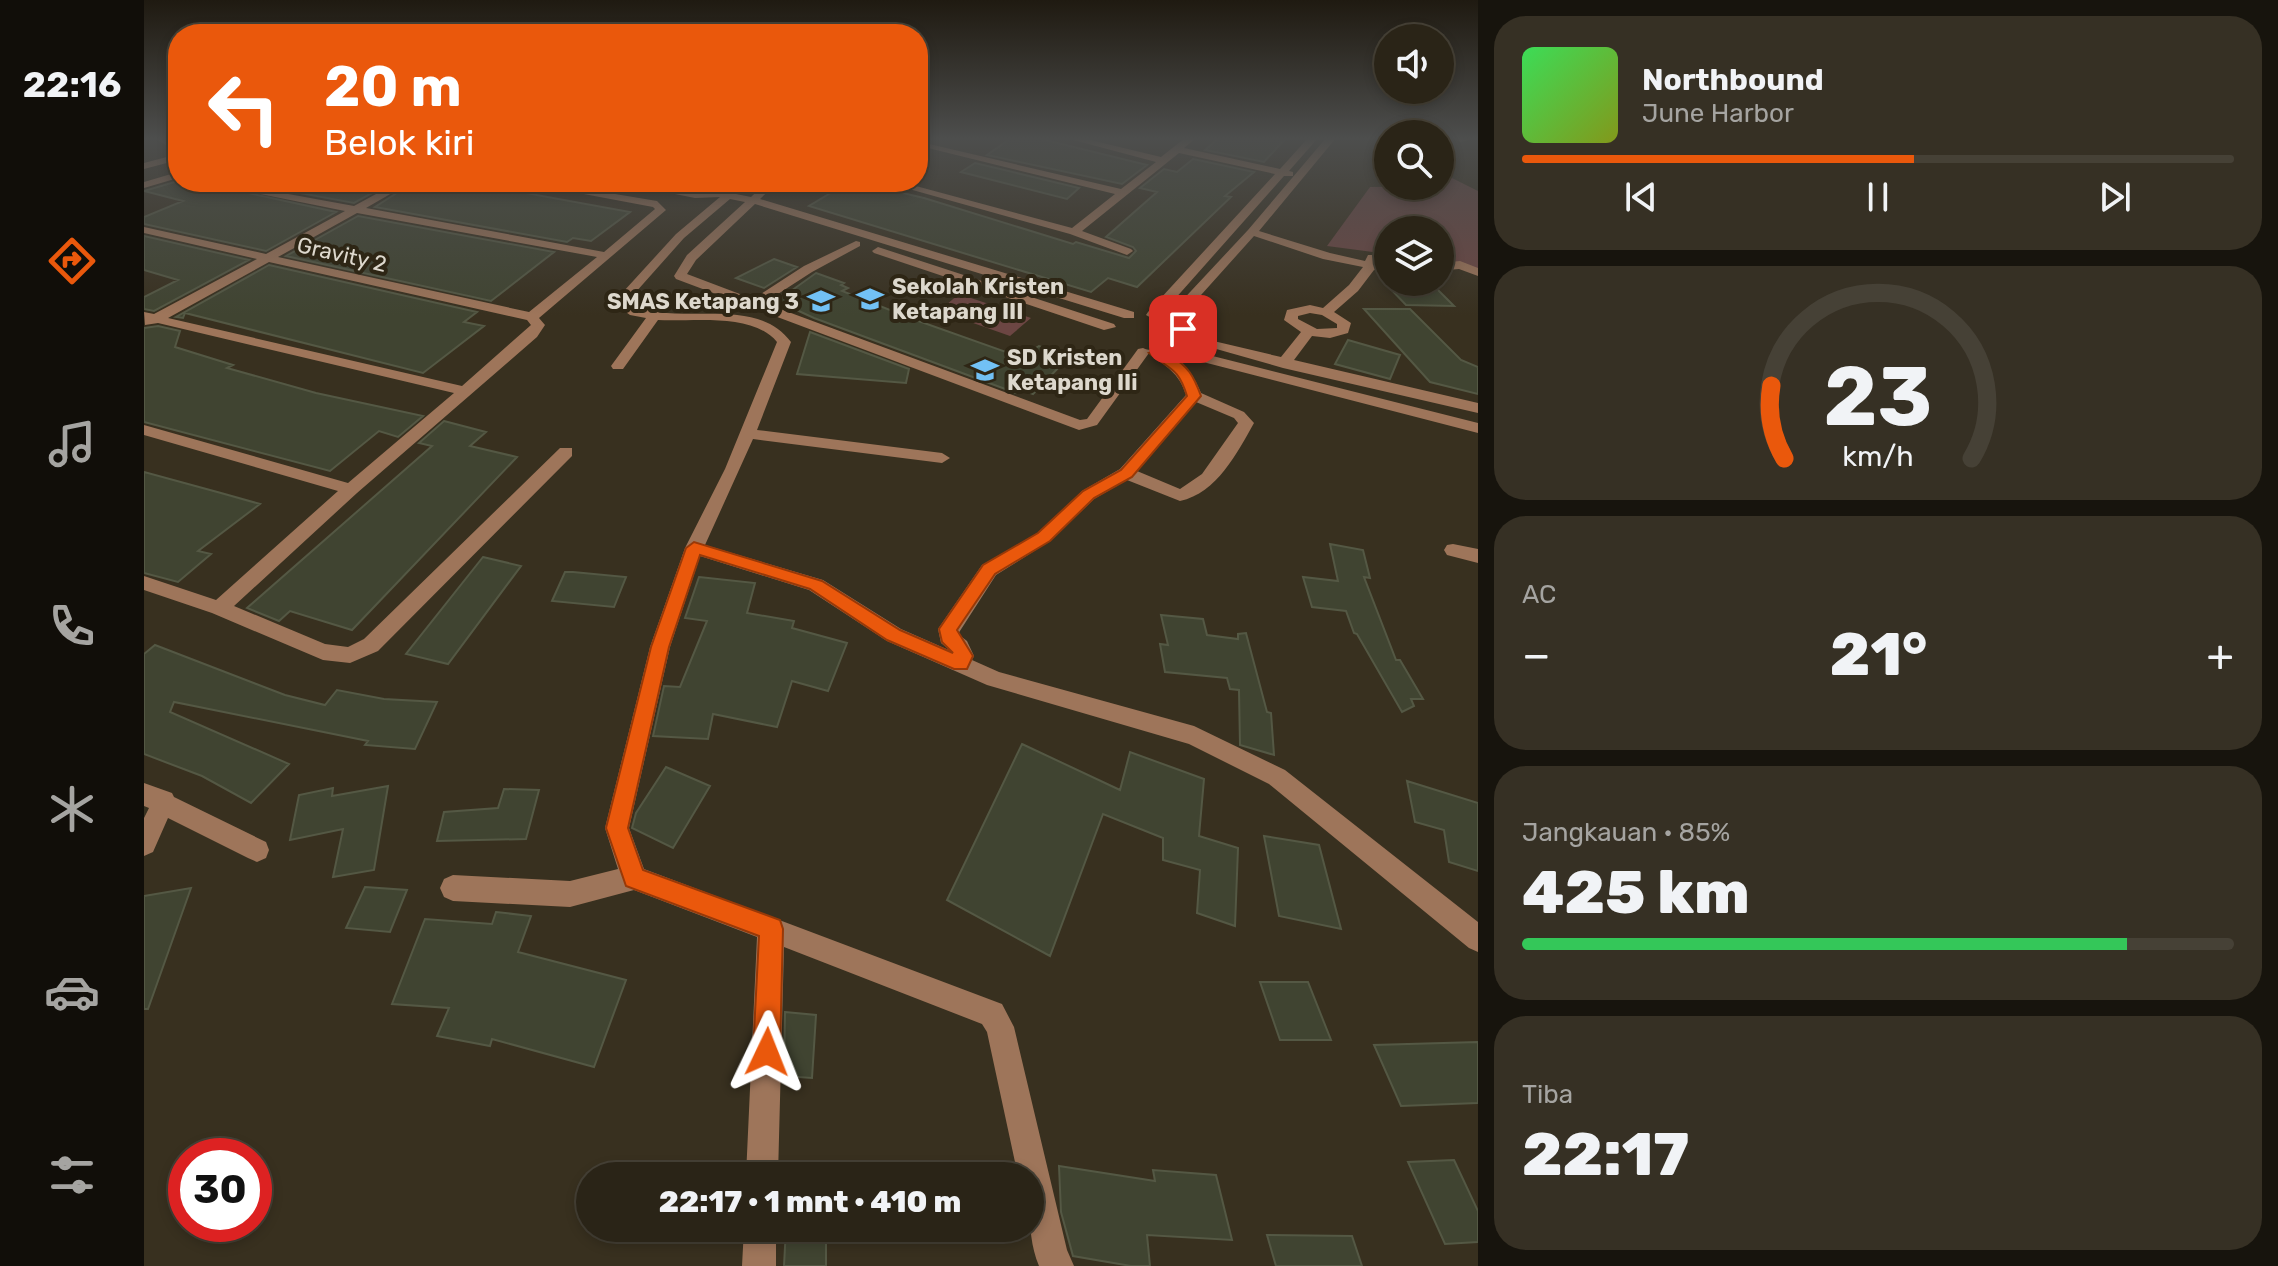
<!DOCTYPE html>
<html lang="id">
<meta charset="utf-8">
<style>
body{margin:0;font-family:Rubik,sans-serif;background:#363024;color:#f1f3f6;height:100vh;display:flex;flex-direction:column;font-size:30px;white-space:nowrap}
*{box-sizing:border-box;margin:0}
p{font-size:26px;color:#a5a4a1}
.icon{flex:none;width:44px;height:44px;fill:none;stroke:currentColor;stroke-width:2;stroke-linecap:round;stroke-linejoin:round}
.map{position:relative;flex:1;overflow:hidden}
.sheet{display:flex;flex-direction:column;gap:16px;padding:16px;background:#17140d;width:800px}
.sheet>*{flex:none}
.guide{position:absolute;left:24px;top:24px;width:760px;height:168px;border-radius:32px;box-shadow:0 4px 12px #0003,0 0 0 2px #464136;background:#ea580c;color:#fff;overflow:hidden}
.buttons{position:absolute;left:1230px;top:24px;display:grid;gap:16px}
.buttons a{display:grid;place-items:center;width:80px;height:80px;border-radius:50%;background:#2a2417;box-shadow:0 4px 12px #0003,0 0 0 2px #464136;font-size:40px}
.speed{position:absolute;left:24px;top:1138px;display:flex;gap:16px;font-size:40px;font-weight:700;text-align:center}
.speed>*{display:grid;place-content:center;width:104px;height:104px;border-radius:50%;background:#2a2417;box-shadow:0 4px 12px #0003,0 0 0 2px #464136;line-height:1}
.speed .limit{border:12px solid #d22;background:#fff;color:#111}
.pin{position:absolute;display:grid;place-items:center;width:68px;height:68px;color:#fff;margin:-34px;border-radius:16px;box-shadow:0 4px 12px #0006}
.me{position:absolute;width:88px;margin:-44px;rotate:2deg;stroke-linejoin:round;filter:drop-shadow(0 0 6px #0008)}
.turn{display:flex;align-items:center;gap:28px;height:168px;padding:0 24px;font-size:36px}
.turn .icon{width:104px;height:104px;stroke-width:2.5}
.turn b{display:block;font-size:56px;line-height:68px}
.big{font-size:60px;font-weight:800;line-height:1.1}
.sheet .tile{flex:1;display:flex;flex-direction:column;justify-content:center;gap:12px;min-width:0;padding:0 28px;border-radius:32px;background:#363024}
.sheet .dial{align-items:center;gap:0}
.dial svg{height:208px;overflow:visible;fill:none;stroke:#464136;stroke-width:7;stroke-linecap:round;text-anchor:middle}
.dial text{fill:#f1f3f6;stroke:none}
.song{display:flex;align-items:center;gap:24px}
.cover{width:96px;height:96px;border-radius:12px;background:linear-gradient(135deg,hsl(130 70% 55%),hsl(70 70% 35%))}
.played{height:8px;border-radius:4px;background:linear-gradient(90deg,#ea580c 55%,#464136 55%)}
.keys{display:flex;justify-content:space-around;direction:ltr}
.heat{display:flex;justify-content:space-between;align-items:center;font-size:44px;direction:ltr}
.charge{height:12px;border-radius:6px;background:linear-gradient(90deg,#34c759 85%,#464136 0)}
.trip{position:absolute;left:432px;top:1162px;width:468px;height:80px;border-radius:40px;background:#2a2417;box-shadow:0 4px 12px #0003,0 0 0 2px #464136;font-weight:800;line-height:80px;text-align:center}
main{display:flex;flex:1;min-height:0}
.tabs{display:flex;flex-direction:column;width:144px;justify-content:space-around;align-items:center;background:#110e09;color:#a5a4a1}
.tabs .icon{width:56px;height:56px}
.tabs .on{color:#ea580c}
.tabs b{font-size:36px;color:#f1f3f6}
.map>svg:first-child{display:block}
.green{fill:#6c4643}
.building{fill:#404431;stroke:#545844;stroke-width:2}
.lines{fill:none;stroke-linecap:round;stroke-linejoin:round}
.minor{fill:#9e755a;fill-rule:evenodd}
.route{fill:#ea580c;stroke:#983908;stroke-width:2}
.labels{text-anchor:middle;stroke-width:8;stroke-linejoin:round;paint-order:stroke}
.far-street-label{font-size:22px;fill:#ddd8cd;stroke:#2e2615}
.far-poi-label{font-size:22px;font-weight:bold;fill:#ddd8cd;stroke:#2e2615;text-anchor:start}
</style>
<main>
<nav class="tabs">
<b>22:16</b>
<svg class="icon on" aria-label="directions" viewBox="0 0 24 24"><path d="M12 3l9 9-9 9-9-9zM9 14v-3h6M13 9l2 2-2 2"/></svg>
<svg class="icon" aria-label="music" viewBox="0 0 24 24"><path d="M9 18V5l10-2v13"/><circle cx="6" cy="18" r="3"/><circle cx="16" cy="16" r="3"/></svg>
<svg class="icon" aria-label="phone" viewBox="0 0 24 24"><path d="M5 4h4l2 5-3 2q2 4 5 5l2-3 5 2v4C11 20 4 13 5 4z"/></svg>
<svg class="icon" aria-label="climate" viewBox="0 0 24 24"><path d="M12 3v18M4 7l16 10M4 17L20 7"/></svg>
<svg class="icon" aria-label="car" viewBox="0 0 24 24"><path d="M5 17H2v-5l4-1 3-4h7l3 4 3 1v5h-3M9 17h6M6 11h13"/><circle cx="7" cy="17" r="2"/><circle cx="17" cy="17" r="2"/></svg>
<svg class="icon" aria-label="filters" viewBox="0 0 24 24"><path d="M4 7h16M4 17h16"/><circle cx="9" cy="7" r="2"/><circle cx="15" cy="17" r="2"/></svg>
</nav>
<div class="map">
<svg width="1334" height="1266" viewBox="0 0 1334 1266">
<rect width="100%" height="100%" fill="#38301f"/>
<path class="green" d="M1304 176 1334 191V270L1296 263V230H1244V254L1183 246 1226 187 1296 186V177Z
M815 294 887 318 866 336 795 311Z"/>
<path class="building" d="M867 138H893L1003 165 978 184 843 155Z
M1075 138H1142L1120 162 1061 150Z
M1049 159 1110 172 1081 196 1087 197 993 287 964 278 947 292 665 206 705 182H712L780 198 929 244 932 242 985 258 992 251 989 247 962 237 1013 192 996 188 1020 169 1033 172Z
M831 163 935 188 923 199 817 172Z
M34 181 54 182 192 212 122 251 0 224V217L39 201 0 191Z
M96 182H248L210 203Z
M270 182H321L486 212 447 241 429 238 423 242 231 207Z
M214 216 410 252 347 301 142 256Z
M0 236 105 260 10 311 0 309V297L34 280 0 270Z
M630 259 653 267 620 288 592 278Z
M125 265 333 312 320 322 340 326 279 373 41 313 39 318 32 317Z
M672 273 700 283 697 285 704 288 698 291 766 318 876 357 895 346 918 354 911 361 918 364 889 394 876 389 872 393 670 318 633 301Z
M1240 282H1286L1310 306 1262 305Z
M1220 309H1266L1317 360 1334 367V394L1286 382Z
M14 326 36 331 31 347 89 365 83 368 172 393 279 416 254 437 235 431 186 471 0 422V328Z
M666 332 765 369 762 383 653 374Z
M1204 340 1256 355 1246 379 1191 364Z
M300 421 342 432 326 446 373 457 208 630 146 611 135 621 103 608 288 446 275 443Z
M0 472 77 493 116 504 54 551 67 554 34 582 0 573Z
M1186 544 1219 550 1226 578 1220 577 1252 660H1256L1279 699H1267L1270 706 1258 712 1213 634 1210 633 1202 611 1168 607 1159 577 1194 581Z
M339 557 377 566 304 664 262 654Z
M421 572H429L482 577 470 607 408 601Z
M555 577 611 583 603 613 650 621 648 628 703 643 684 691 648 681 633 727 569 714 564 739 509 736 520 686 536 687 563 621 541 618Z
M1017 615 1059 619 1063 635 1094 639V634L1102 633 1123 712 1127 713 1130 755 1096 745 1095 690 1086 689 1083 678 1021 672 1016 644 1024 645Z
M11 645 141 695 181 705 193 690 240 699 293 702 271 749 221 745 224 741 30 702 26 712 145 764 107 803 58 776 0 754V654Z
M878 744 976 790 986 752 1060 779 1055 836 1094 848 1091 926 1053 913 1056 870 1019 860V838L959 814 906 956 803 900Z
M522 767 566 786 529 848 488 828 492 813Z
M1263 781 1334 803V871L1305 862 1300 830 1271 822Z
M244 786 230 870 189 877 199 829 146 840 155 795 189 788 188 796Z
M360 789 395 790 382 839 293 841 300 812 354 808Z
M1120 836 1175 845 1197 929 1135 916Z
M221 887 263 890 246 932 202 928Z
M47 888 4 1009H0V896Z
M352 912 387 916 374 952 482 980 450 1067 348 1039 346 1046 293 1036 305 1008 248 1004 281 919 348 924Z
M1116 982H1164L1187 1040H1136Z
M641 1012 672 1015 668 1078 640 1076Z
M1334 1042V1103L1257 1106 1230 1045Z
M1310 1160 1334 1211V1242L1301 1244 1264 1162Z
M915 1166 1011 1181 1009 1170 1072 1175 1088 1240 1003 1235 1006 1266H987L929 1256 917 1212Z
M642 1228H682V1266H640Z
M1123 1235 1208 1236 1218 1266H1132Z"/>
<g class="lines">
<path class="minor" d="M11 138H22L34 146V153Z
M922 138H938L1017 157 1041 138H1052L1040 148 1136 169 1164 138H1174L1145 171 1149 172V176H1140L1014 318 1009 319 1002 315 1004 312 1131 174 1035 153 938 231 987 249 989 251 983 255 926 234 740 182H757L928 228 971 194 780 147 785 144 977 189 1012 162Z
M1182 138H1192L1115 231 1186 253 1221 261 1224 255H1232V263L1244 265V273L1230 270 1214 291 1190 312 1207 323 1204 333 1186 338 1168 336 1150 360 1334 403V413L1139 368 1037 339 1044 335 1137 357 1157 332 1140 320 1143 310 1166 305 1179 308 1205 285 1219 267 1179 259 1110 236 1031 324 1019 321 1104 230ZM1166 313 1178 315 1193 324V328L1173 329 1154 319V316Z
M1334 138 1316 142 1311 139 1312 138Z
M34 154V160L0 169V163Z
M34 172V178L0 188V182Z
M57 182H79L210 206 254 182H267L222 208 460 252 511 209 509 207 376 182H399L513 201 522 210 395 318 401 325 393 337 213 493 90 606 181 644 204 647 220 639 416 448H428V456L234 651 206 663 179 660 68 613 0 590V576L72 600 194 491 0 435V425L204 483 310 393 14 323 1 325 0 312 10 314 113 259 0 233V227L122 254 201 211ZM213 213 453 257 385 312 134 257ZM125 262 383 320 387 325 318 386 24 318Z
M471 182H494L551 192H582L594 182H605L592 194 607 197 623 182H634L616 199 990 312V318H980L611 204 552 260 543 274 609 299 660 266 712 241 716 242V246L668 272 620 303 936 420 943 419 994 349 999 348C1008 352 1007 348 1017 350 1037 355 1050 375 1057 393L1100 412 1110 423C1093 453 1073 493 1036 501L983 480 950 499 906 541 852 575 814 634 823 641 830 656 828 660 855 672 1050 726 1141 770 1334 922V952L1325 948 1125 784 1045 744 843 685 743 641 665 590 556 556 526 647 485 828 500 869 858 1004 870 1027 923 1250 930 1266H895C883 1236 886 1208 886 1176H874L843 1032 838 1024 640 947 634 1176H602L613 937 490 890 426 907 309 901 300 897 296 888 300 879 309 875 426 881 474 869 461 828 506 647 541 548 581 469 633 342C608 312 550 322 514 320L479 369H469L467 366 502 318 486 315 469 303 532 234 576 197 551 198ZM586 199 601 202 543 255 530 276 532 279 935 430 953 425 1005 353C1022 367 1035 372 1042 395L976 469 938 491 894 533 838 565 794 629 797 643 807 651 757 629 679 580 561 545 609 439 798 463 806 458 798 453 613 430 647 342C609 292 532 330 483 302L540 238ZM1052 402 1090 418 1094 423 1058 474 1036 489 993 471Z
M734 247 970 324 972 327 960 330 730 253 728 251Z
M1316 261 1334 268V276L1315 269 1303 270V276H1296V263Z
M1033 347 1334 423V433L1028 354V348Z
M1309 544 1334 549V563L1303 555 1300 550 1303 545Z
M0 783 28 793 30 797 122 842 125 850 122 858 113 862 104 858 24 818 9 852 0 856V818L5 808 0 806Z
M600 1228H632V1266H598Z"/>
</g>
<linearGradient id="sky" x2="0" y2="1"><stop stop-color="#1f1a11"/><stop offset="0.44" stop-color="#4d4e4d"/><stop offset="1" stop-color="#4d4e4d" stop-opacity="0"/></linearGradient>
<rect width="1334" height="315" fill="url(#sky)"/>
<path class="route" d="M1035 327H1044L1050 339 1045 349 1026 356C1044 365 1050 377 1057 396L988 477 950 498 906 541 851 574 813 630 829 656 823 669H810L743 640 666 589 556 555 525 647 484 828 499 870 636 920 639 929 636 1052 632 1062 623 1066 613 1062 609 1052 615 936 482 886 462 828 507 647 542 548 550 542 678 581 756 630 809 653 798 642 795 629 839 565 894 533 939 491 977 470 1043 396C1034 367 1026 370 1005 353L1036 344Z"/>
<defs>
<g id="school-bare" transform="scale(2.16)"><path d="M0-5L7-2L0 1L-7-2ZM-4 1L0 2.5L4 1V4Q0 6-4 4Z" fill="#72c1f5" stroke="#2e2615" stroke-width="2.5" paint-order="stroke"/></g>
</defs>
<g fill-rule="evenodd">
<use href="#school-bare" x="726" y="299"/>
<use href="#school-bare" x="677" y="301"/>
<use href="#school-bare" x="841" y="370"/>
</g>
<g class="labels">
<g class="far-street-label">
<text transform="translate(198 254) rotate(13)" y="8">Gravity 2</text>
</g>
<g class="far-poi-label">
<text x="748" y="294">Sekolah Kristen<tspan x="748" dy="25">Ketapang III</tspan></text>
<text x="655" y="309" text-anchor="end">SMAS Ketapang 3</text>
<text x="863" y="365">SD Kristen<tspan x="863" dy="25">Ketapang IIi</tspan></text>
</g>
</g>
</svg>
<div class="buttons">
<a><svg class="icon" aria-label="sound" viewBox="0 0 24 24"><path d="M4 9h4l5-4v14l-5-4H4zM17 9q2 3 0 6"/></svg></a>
<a><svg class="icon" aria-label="search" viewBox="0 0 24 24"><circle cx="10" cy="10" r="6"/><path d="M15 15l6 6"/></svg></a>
<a><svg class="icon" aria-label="layers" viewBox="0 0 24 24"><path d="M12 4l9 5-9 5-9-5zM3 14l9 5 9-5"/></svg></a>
</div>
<div class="speed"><div class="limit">30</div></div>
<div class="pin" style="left:1039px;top:329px;background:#d93025"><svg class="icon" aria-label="arrive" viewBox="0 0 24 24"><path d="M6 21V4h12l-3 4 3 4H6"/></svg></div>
<svg class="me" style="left:623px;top:1052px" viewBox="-20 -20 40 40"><path d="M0-17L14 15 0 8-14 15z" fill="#ea580c" stroke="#fff" stroke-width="4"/></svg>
<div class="trip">22:17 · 1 mnt · 410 m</div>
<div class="guide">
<div class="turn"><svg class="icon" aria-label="left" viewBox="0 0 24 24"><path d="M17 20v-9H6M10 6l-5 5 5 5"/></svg><div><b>20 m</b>Belok kiri</div></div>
</div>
</div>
<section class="sheet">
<div class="tile">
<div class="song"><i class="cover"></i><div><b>Northbound</b><p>June Harbor</p></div></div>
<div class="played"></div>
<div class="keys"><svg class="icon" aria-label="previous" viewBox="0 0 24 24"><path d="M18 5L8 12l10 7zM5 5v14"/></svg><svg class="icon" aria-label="pause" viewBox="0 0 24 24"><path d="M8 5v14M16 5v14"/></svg><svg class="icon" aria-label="next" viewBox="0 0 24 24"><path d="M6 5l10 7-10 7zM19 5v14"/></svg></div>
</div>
<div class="tile dial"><svg viewBox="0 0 100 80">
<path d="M14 69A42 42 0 1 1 86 69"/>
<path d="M14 69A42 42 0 0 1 9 41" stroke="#ea580c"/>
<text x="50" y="56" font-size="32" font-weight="700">23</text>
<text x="50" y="72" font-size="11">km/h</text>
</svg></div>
<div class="tile"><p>AC</p>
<div class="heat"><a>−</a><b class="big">21°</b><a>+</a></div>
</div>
<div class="tile"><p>Jangkauan · 85%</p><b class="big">425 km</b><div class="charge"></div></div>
<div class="tile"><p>Tiba</p><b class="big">22:17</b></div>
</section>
</main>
